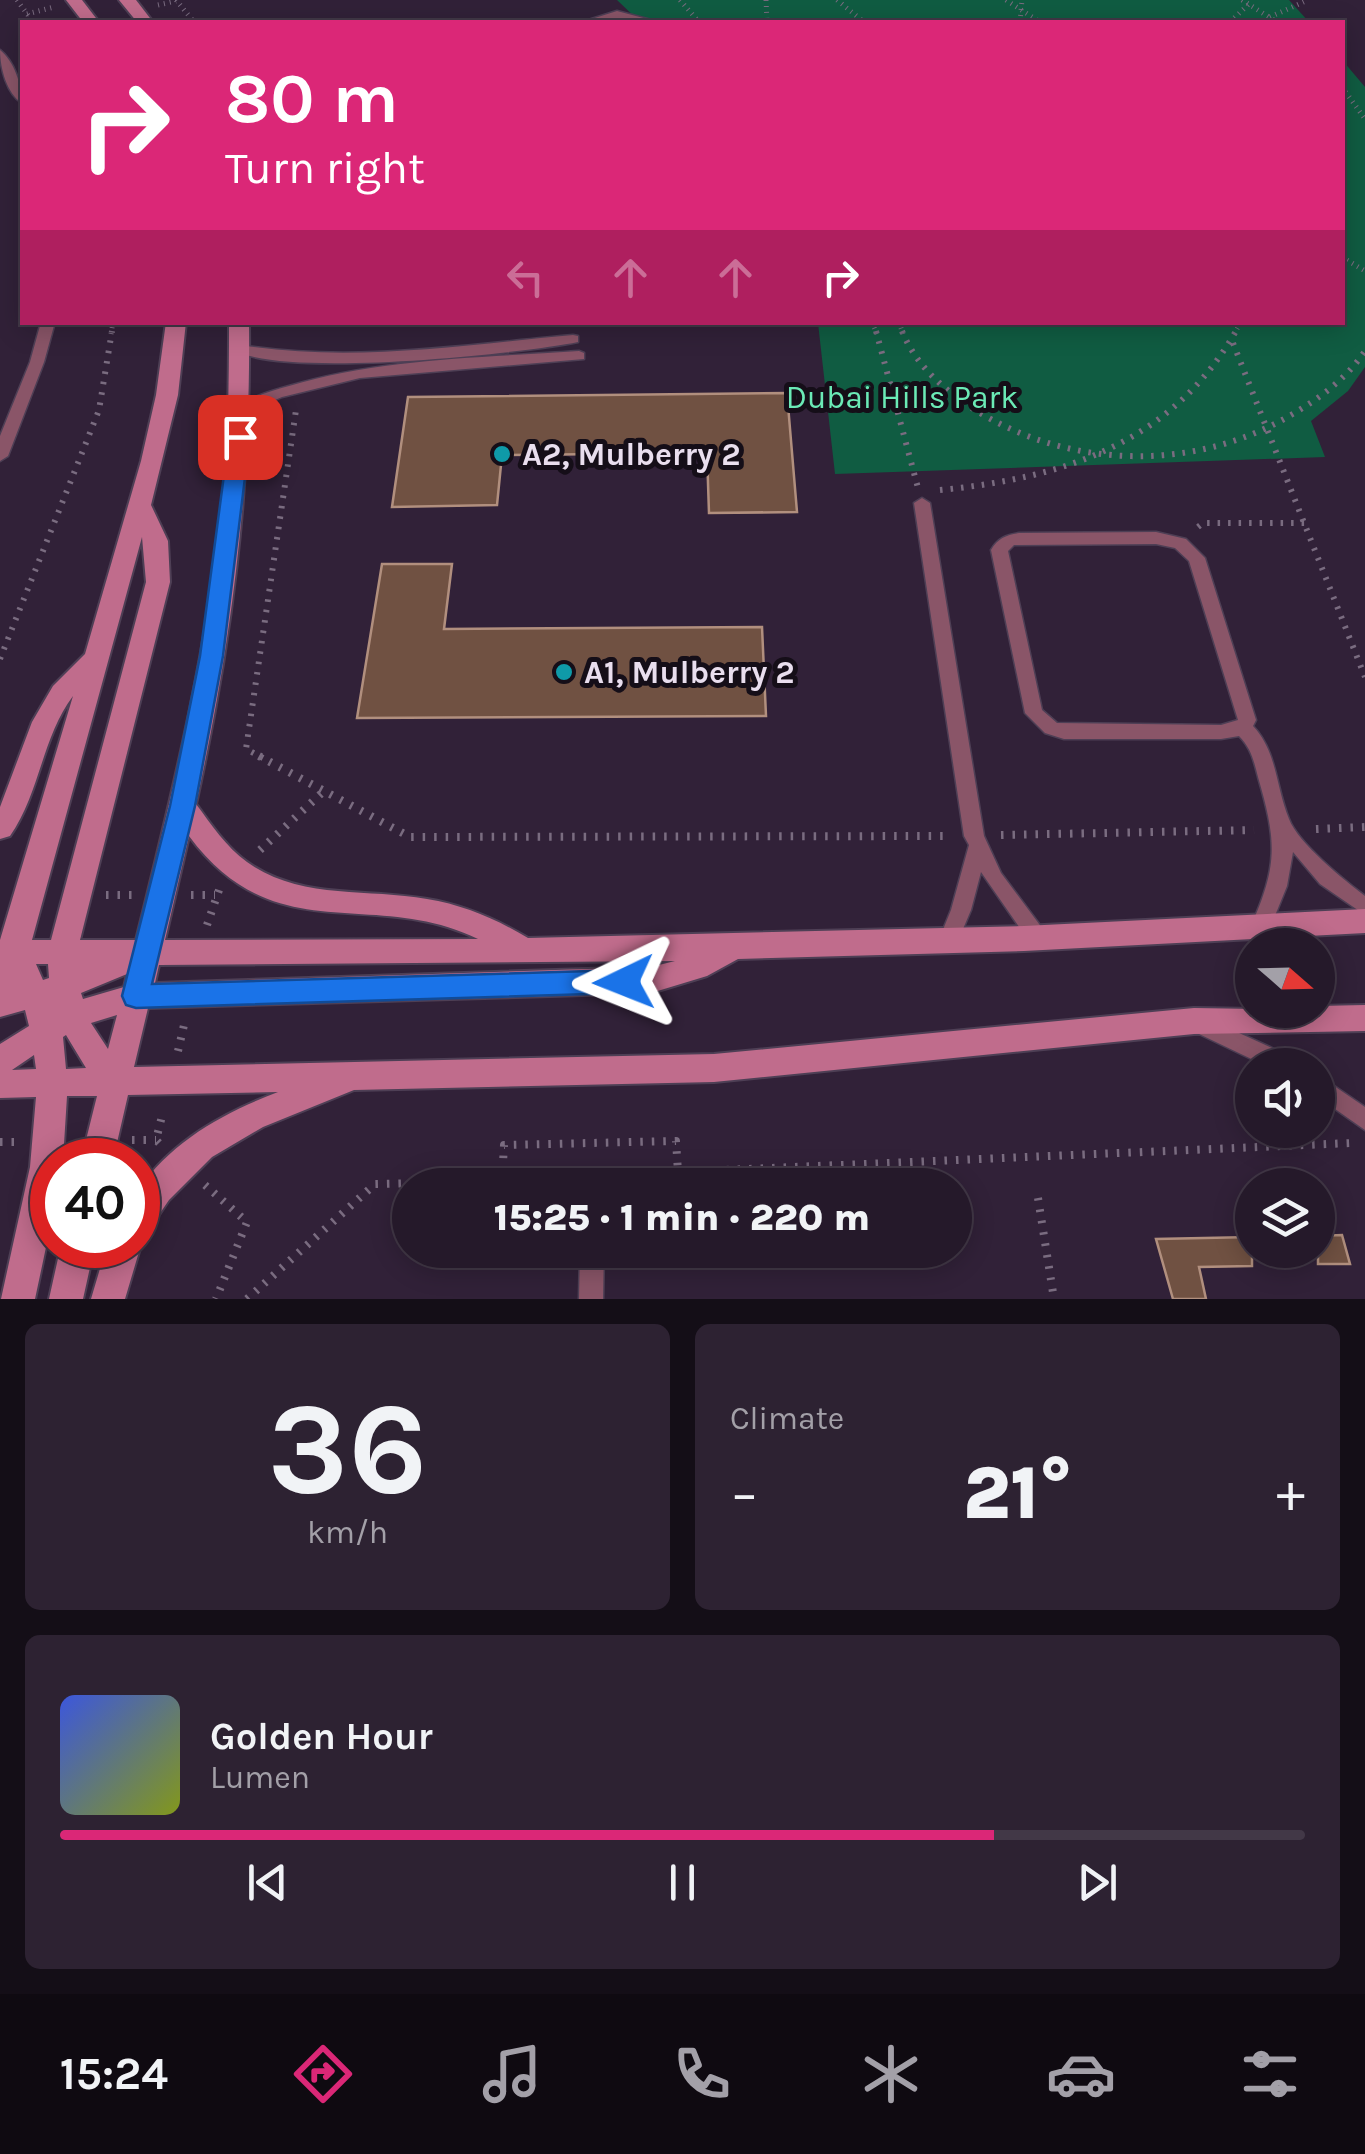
<!DOCTYPE html>
<meta charset="utf-8">
<style>
body{margin:0;font-family:Karla,sans-serif;background:#2d2232;color:#f1f3f6;height:100vh;display:flex;flex-direction:column;font-size:38px;white-space:nowrap}
*{box-sizing:border-box;margin:0}
p{font-size:32px;color:#a3a0a8}
.icon{flex:none;width:55px;height:55px;fill:none;stroke:currentColor;stroke-width:2;stroke-linecap:round;stroke-linejoin:round}
.map{position:relative;height:1299px;overflow:hidden}
.sheet{display:flex;flex-direction:column;gap:25px;padding:25px;background:#140e17;flex:1}
.sheet>*{flex:none}
.hud{position:absolute;left:20px;top:20px;width:1325px;height:305px;border-radius:0px;box-shadow:0 5px 25px #0003,0 0 0 2px #423847;background:#db2777;color:#fff;overflow:hidden}
.needle{width:65px;rotate:110deg}
.fabs{position:absolute;left:1235px;top:928px;display:grid;gap:20px}
.fabs a{display:grid;place-items:center;width:100px;height:100px;border-radius:50%;background:#25192a;box-shadow:0 5px 25px #0003,0 0 0 2px #423847;font-size:50px}
.speed{position:absolute;left:30px;top:1138px;display:flex;gap:20px;font-size:50px;font-weight:700;text-align:center}
.speed>*{display:grid;place-content:center;width:130px;height:130px;border-radius:50%;background:#25192a;box-shadow:0 5px 25px #0003,0 0 0 2px #423847;line-height:1}
.speed .limit{border:15px solid #d22;background:#fff;color:#111}
.pin{position:absolute;display:grid;place-items:center;width:85px;height:85px;color:#fff;margin:-42px;border-radius:20px;box-shadow:0 5px 15px #0006}
.me{position:absolute;width:110px;margin:-55px;rotate:268deg;stroke-linejoin:round;filter:drop-shadow(0 0 8px #0008)}
.turn{display:flex;align-items:center;gap:35px;height:210px;padding:0 40px;font-size:45px}
.turn .icon{width:130px;height:130px;stroke-width:2.5}
.turn b{display:block;font-size:70px;line-height:85px}
.lanes{display:flex;align-items:center;height:95px;padding:0 40px;background:#0003;justify-content:center;gap:50px;direction:ltr}
.lanes .off{opacity:.35}
.big{font-size:75px;font-weight:800;line-height:1.1}
.sheet .tile{flex:1;display:flex;flex-direction:column;justify-content:center;gap:15px;min-width:0;padding:0 35px;border-radius:15px;background:#2d2232}
.sheet .dial{align-items:center;gap:0}
.dial b{font-size:130px;line-height:1}
.song{display:flex;align-items:center;gap:30px}
.cover{width:120px;height:120px;border-radius:15px;background:linear-gradient(135deg,hsl(230 70% 55%),hsl(70 70% 35%))}
.played{height:10px;border-radius:5px;background:linear-gradient(90deg,#db2777 75%,#423847 75%)}
.keys{display:flex;justify-content:space-around;direction:ltr}
.heat{display:flex;justify-content:space-between;align-items:center;font-size:55px;direction:ltr}
.sheet .tiles{flex:1;display:grid;gap:25px;grid-template-columns:1fr 1fr}
.tile:last-child{grid-column:span 2}
.trip{position:absolute;left:392px;top:1168px;width:580px;height:100px;border-radius:50px;background:#25192a;box-shadow:0 5px 25px #0003,0 0 0 2px #423847;font-weight:800;line-height:100px;text-align:center}
.tab-bar{display:flex;height:160px;justify-content:space-around;align-items:center;background:#0f0a11;color:#a3a0a8}
.tab-bar .icon{width:70px;height:70px}
.tab-bar .active{color:#db2777}
.tab-bar b{font-size:45px;color:#f1f3f6}
.map>svg:first-child{display:block}
.green{fill:#105c42}
.building{fill:#705142;stroke:#b18f7e;stroke-width:2.5}
.lines{fill:none;stroke-linecap:round;stroke-linejoin:round}
.lane-casing{stroke:#4e3f55;stroke-width:3}
.secondary-casing{stroke:#4e3f55;stroke-width:4}
.path-far2{stroke:#7a6c80;stroke-width:5;stroke-dasharray:1 5;stroke-linecap:butt}
.path-far1{stroke:#7a6c80;stroke-width:6;stroke-dasharray:2.5 8;stroke-linecap:butt}
.path{stroke:#7a6c80;stroke-width:8;stroke-dasharray:2.5 9;stroke-linecap:butt}
.lane{fill:#8a5568;fill-rule:evenodd}
.secondary{fill:#c06c8c;fill-rule:evenodd}
.route{fill:#1a73e8;stroke:#114b97;stroke-width:2.5}
.culture-dot{fill:#0f9aa8;stroke:#150e18;stroke-width:4}
.labels{text-anchor:middle;stroke-width:10;stroke-linejoin:round;paint-order:stroke}
.park-label{font-size:32px;fill:#6beab6;stroke:#150e18}
.poi-label{font-size:32px;font-weight:bold;fill:#e9deee;stroke:#150e18;text-anchor:start}
</style>
<div class="map">
<svg width="1365" height="1299" viewBox="0 0 1365 1299">
<rect width="100%" height="100%" fill="#312138"/>
<path class="green" d="M617 0H1289L1309 22H640Z
M1343 61 1365 87V367L1348 391 1311 421 1325 457 835 474 818 323 1342 322Z"/>
<path class="building" d="M787 393 797 512 709 513 707 453 502 455 497 505 392 507 408 397Z
M382 564H452L444 629 762 627 766 716 357 718Z
M1342 1235 1350 1264H1318V1236Z
M1252 1237V1266L1199 1267 1206 1299H1173L1156 1239Z"/>
<g class="lines">
<g class="lane-casing">
<path id="lane" d="M617 11 651 20 653 22C640 23 629 18 617 18 606 18 595 23 582 22Z
M0 50C14 61 22 85 22 103 7 94 0 68 0 50Z
M41 322H55L44 362 8 456 0 461V436L30 362Z
M573 335 578 336V342C520 354 276 379 233 349L240 345C352 363 461 345 573 335Z
M579 351 584 353V359L360 378 282 397 241 415 233 410C247 398 271 391 289 386 383 358 482 358 579 351Z
M922 498 930 503 984 836 1001 873 1045 932 1048 938 1045 944 1038 947 1031 944 981 872 971 910 955 948 948 951 941 948 938 942 951 910 969 845 964 836 914 503Z
M1156 532 1186 539 1205 558 1256 720 1253 726C1277 751 1276 788 1289 819 1298 843 1344 880 1365 896V915L1320 884 1293 852 1287 886 1270 928 1267 934 1260 936 1253 934 1250 928C1278 866 1277 842 1258 777 1254 761 1251 748 1239 736L1221 739H1064L1045 733 1025 713 991 550C998 538 1006 535 1019 533ZM1156 544 1175 548 1189 561 1238 720 1221 725 1057 723 1042 710 1008 551 1014 545H1019Z
M1204 1017 1294 1058 1297 1065H1264L1197 1033 1193 1026 1197 1019Z
M1318 1075 1365 1107V1130L1318 1097Z
M580 1250H604L603 1299H579Z"/>
</g>
<g class="secondary-casing">
<path id="secondary" d="M66 0H82L99 22H83Z
M119 0H136L153 22H137Z
M166 322H186L178 395 151 505 168 541 170 582 80 940H136C169 807 202 673 219 536 228 465 229 394 229 322H249C251 488 232 642 196 804 211 824 226 847 247 862 300 900 366 888 427 899 464 905 496 919 528 938L1024 926 1365 909V933L1024 951 738 959 707 976 651 993 148 1008 134 1067 714 1054 1194 1008 1318 1010V1006L1365 1005V1031L1194 1034 714 1082 354 1090 263 1127 212 1157 169 1200 150 1228 138 1233V1190C172 1141 223 1113 278 1092L128 1095 113 1160H81L97 1096H67L63 1160H52V1219L35 1299H1L30 1167 36 1097 0 1098V1044L29 1026 25 1010 0 1017V940L73 696C42 737 40 793 10 836L0 839V807L32 722 53 686 85 654 141 461 156 395ZM142 537 146 582 51 940H32ZM189 836C275 952 373 887 478 939L165 940ZM675 961 651 967 155 983 159 965ZM36 964H48L49 978 43 980ZM127 974 124 987 83 999 81 993ZM117 1015 108 1049 91 1023ZM66 1035 86 1068 66 1069 63 1037ZM34 1055 36 1069 12 1070Z
M138 1238 141 1245 125 1299H91L107 1245H138Z
M61 1245H95L83 1299H49Z"/>
</g>
<path class="path-far2" d="M17 0 33 22
M176 0 194 22
M680 0 699 22
M766 0 767 22
M837 0 864 22
M1006 0 1040 22
M1242 0 1277 22
M158 5 176 1
M27 14 54 7
M1270 17 1308 0
M1020 22 1022 0
M1230 22 1249 4
M1342 87 1365 119
M1342 257 1365 271
M872 322 877 334
M899 322 903 334
M111 334 113 322
M1234 334 1241 322"/>
<path class="path-far1" d="M876 331 918 488
M902 331C915 363 939 385 966 404 1062 469 1191 474 1291 415 1320 398 1346 379 1365 351
M1233 343 1365 677
M940 490C1063 478 1171 444 1236 331
M1198 527 1203 523H1305
M0 659 99 410 112 331
M263 758 246 749 296 410"/>
<path class="path" d="M259 756 410 837 949 836
M1316 829 1365 827
M1001 835 1254 830
M260 850 325 790
M106 895H133
M191 895H215
M207 925 219 890
M178 1051 184 1025
M132 1140H156
M0 1142H15
M159 1143 156 1140 163 1112
M205 1185 247 1222 216 1299
M1038 1198 1054 1299
M247 1299 375 1184 502 1181 504 1145 676 1141 678 1172 1352 1143"/>
<use href="#lane" class="lane"/>
<use href="#secondary" class="secondary"/>
</g>
<path class="route" d="M240 430 250 437 223 656 195 806 152 984 624 970 634 973 638 982 634 990 624 993 136 1008 126 1005 122 996 170 806 200 656 229 437Z"/>
<g class="culture-dot">
<circle cx="502" cy="454" r="10"/>
<circle cx="564" cy="672" r="10"/>
</g>
<g class="labels">
<g class="park-label">
<text x="902" y="408">Dubai Hills Park</text>
</g>
<g class="poi-label">
<text x="522" y="465">A2, Mulberry 2</text>
<text x="584" y="683">A1, Mulberry 2</text>
</g>
</g>
</svg>
<div class="fabs">
<a><svg class="needle" viewBox="-14 -14 28 28"><path d="M0-13l5 13h-10z" fill="#e53935"/><path d="M0 13l5-13h-10z" fill="#a3a0a8"/></svg></a>
<a><svg class="icon" aria-label="sound" viewBox="0 0 24 24"><path d="M4 9h4l5-4v14l-5-4H4zM17 9q2 3 0 6"/></svg></a>
<a><svg class="icon" aria-label="layers" viewBox="0 0 24 24"><path d="M12 4l9 5-9 5-9-5zM3 14l9 5 9-5"/></svg></a>
</div>
<div class="speed"><div class="limit">40</div></div>
<div class="pin" style="left:240px;top:437px;background:#d93025"><svg class="icon" aria-label="arrive" viewBox="0 0 24 24"><path d="M6 21V4h12l-3 4 3 4H6"/></svg></div>
<svg class="me" style="left:624px;top:982px" viewBox="-20 -20 40 40"><path d="M0-17L14 15 0 8-14 15z" fill="#1a73e8" stroke="#fff" stroke-width="4"/></svg>
<div class="trip">15:25 · 1 min · 220 m</div>
<div class="hud">
<div class="turn"><svg class="icon" aria-label="right" viewBox="0 0 24 24"><path d="M7 20v-9h11M14 6l5 5-5 5"/></svg><div><b>80 m</b>Turn right</div></div>
<div class="lanes"><svg class="icon off" aria-label="left" viewBox="0 0 24 24"><path d="M17 20v-9H6M10 6l-5 5 5 5"/></svg><svg class="icon off" aria-label="ahead" viewBox="0 0 24 24"><path d="M12 20V5M6 11l6-6 6 6"/></svg><svg class="icon off" aria-label="ahead" viewBox="0 0 24 24"><path d="M12 20V5M6 11l6-6 6 6"/></svg><svg class="icon" aria-label="right" viewBox="0 0 24 24"><path d="M7 20v-9h11M14 6l5 5-5 5"/></svg></div>
</div>
</div>
<section class="sheet">
<div class="tiles">
<div class="tile dial"><b>36</b><p>km/h</p></div>
<div class="tile"><p>Climate</p>
<div class="heat"><a>−</a><b class="big">21°</b><a>+</a></div>
</div>
<div class="tile">
<div class="song"><i class="cover"></i><div><b>Golden Hour</b><p>Lumen</p></div></div>
<div class="played"></div>
<div class="keys"><svg class="icon" aria-label="previous" viewBox="0 0 24 24"><path d="M18 5L8 12l10 7zM5 5v14"/></svg><svg class="icon" aria-label="pause" viewBox="0 0 24 24"><path d="M8 5v14M16 5v14"/></svg><svg class="icon" aria-label="next" viewBox="0 0 24 24"><path d="M6 5l10 7-10 7zM19 5v14"/></svg></div>
</div>
</div>
</section>
<nav class="tab-bar">
<b>15:24</b>
<svg class="icon active" aria-label="directions" viewBox="0 0 24 24"><path d="M12 3l9 9-9 9-9-9zM9 14v-3h6M13 9l2 2-2 2"/></svg>
<svg class="icon" aria-label="music" viewBox="0 0 24 24"><path d="M9 18V5l10-2v13"/><circle cx="6" cy="18" r="3"/><circle cx="16" cy="16" r="3"/></svg>
<svg class="icon" aria-label="phone" viewBox="0 0 24 24"><path d="M5 4h4l2 5-3 2q2 4 5 5l2-3 5 2v4C11 20 4 13 5 4z"/></svg>
<svg class="icon" aria-label="climate" viewBox="0 0 24 24"><path d="M12 3v18M4 7l16 10M4 17L20 7"/></svg>
<svg class="icon" aria-label="car" viewBox="0 0 24 24"><path d="M5 17H2v-5l4-1 3-4h7l3 4 3 1v5h-3M9 17h6M6 11h13"/><circle cx="7" cy="17" r="2"/><circle cx="17" cy="17" r="2"/></svg>
<svg class="icon" aria-label="filters" viewBox="0 0 24 24"><path d="M4 7h16M4 17h16"/><circle cx="9" cy="7" r="2"/><circle cx="15" cy="17" r="2"/></svg>
</nav>
